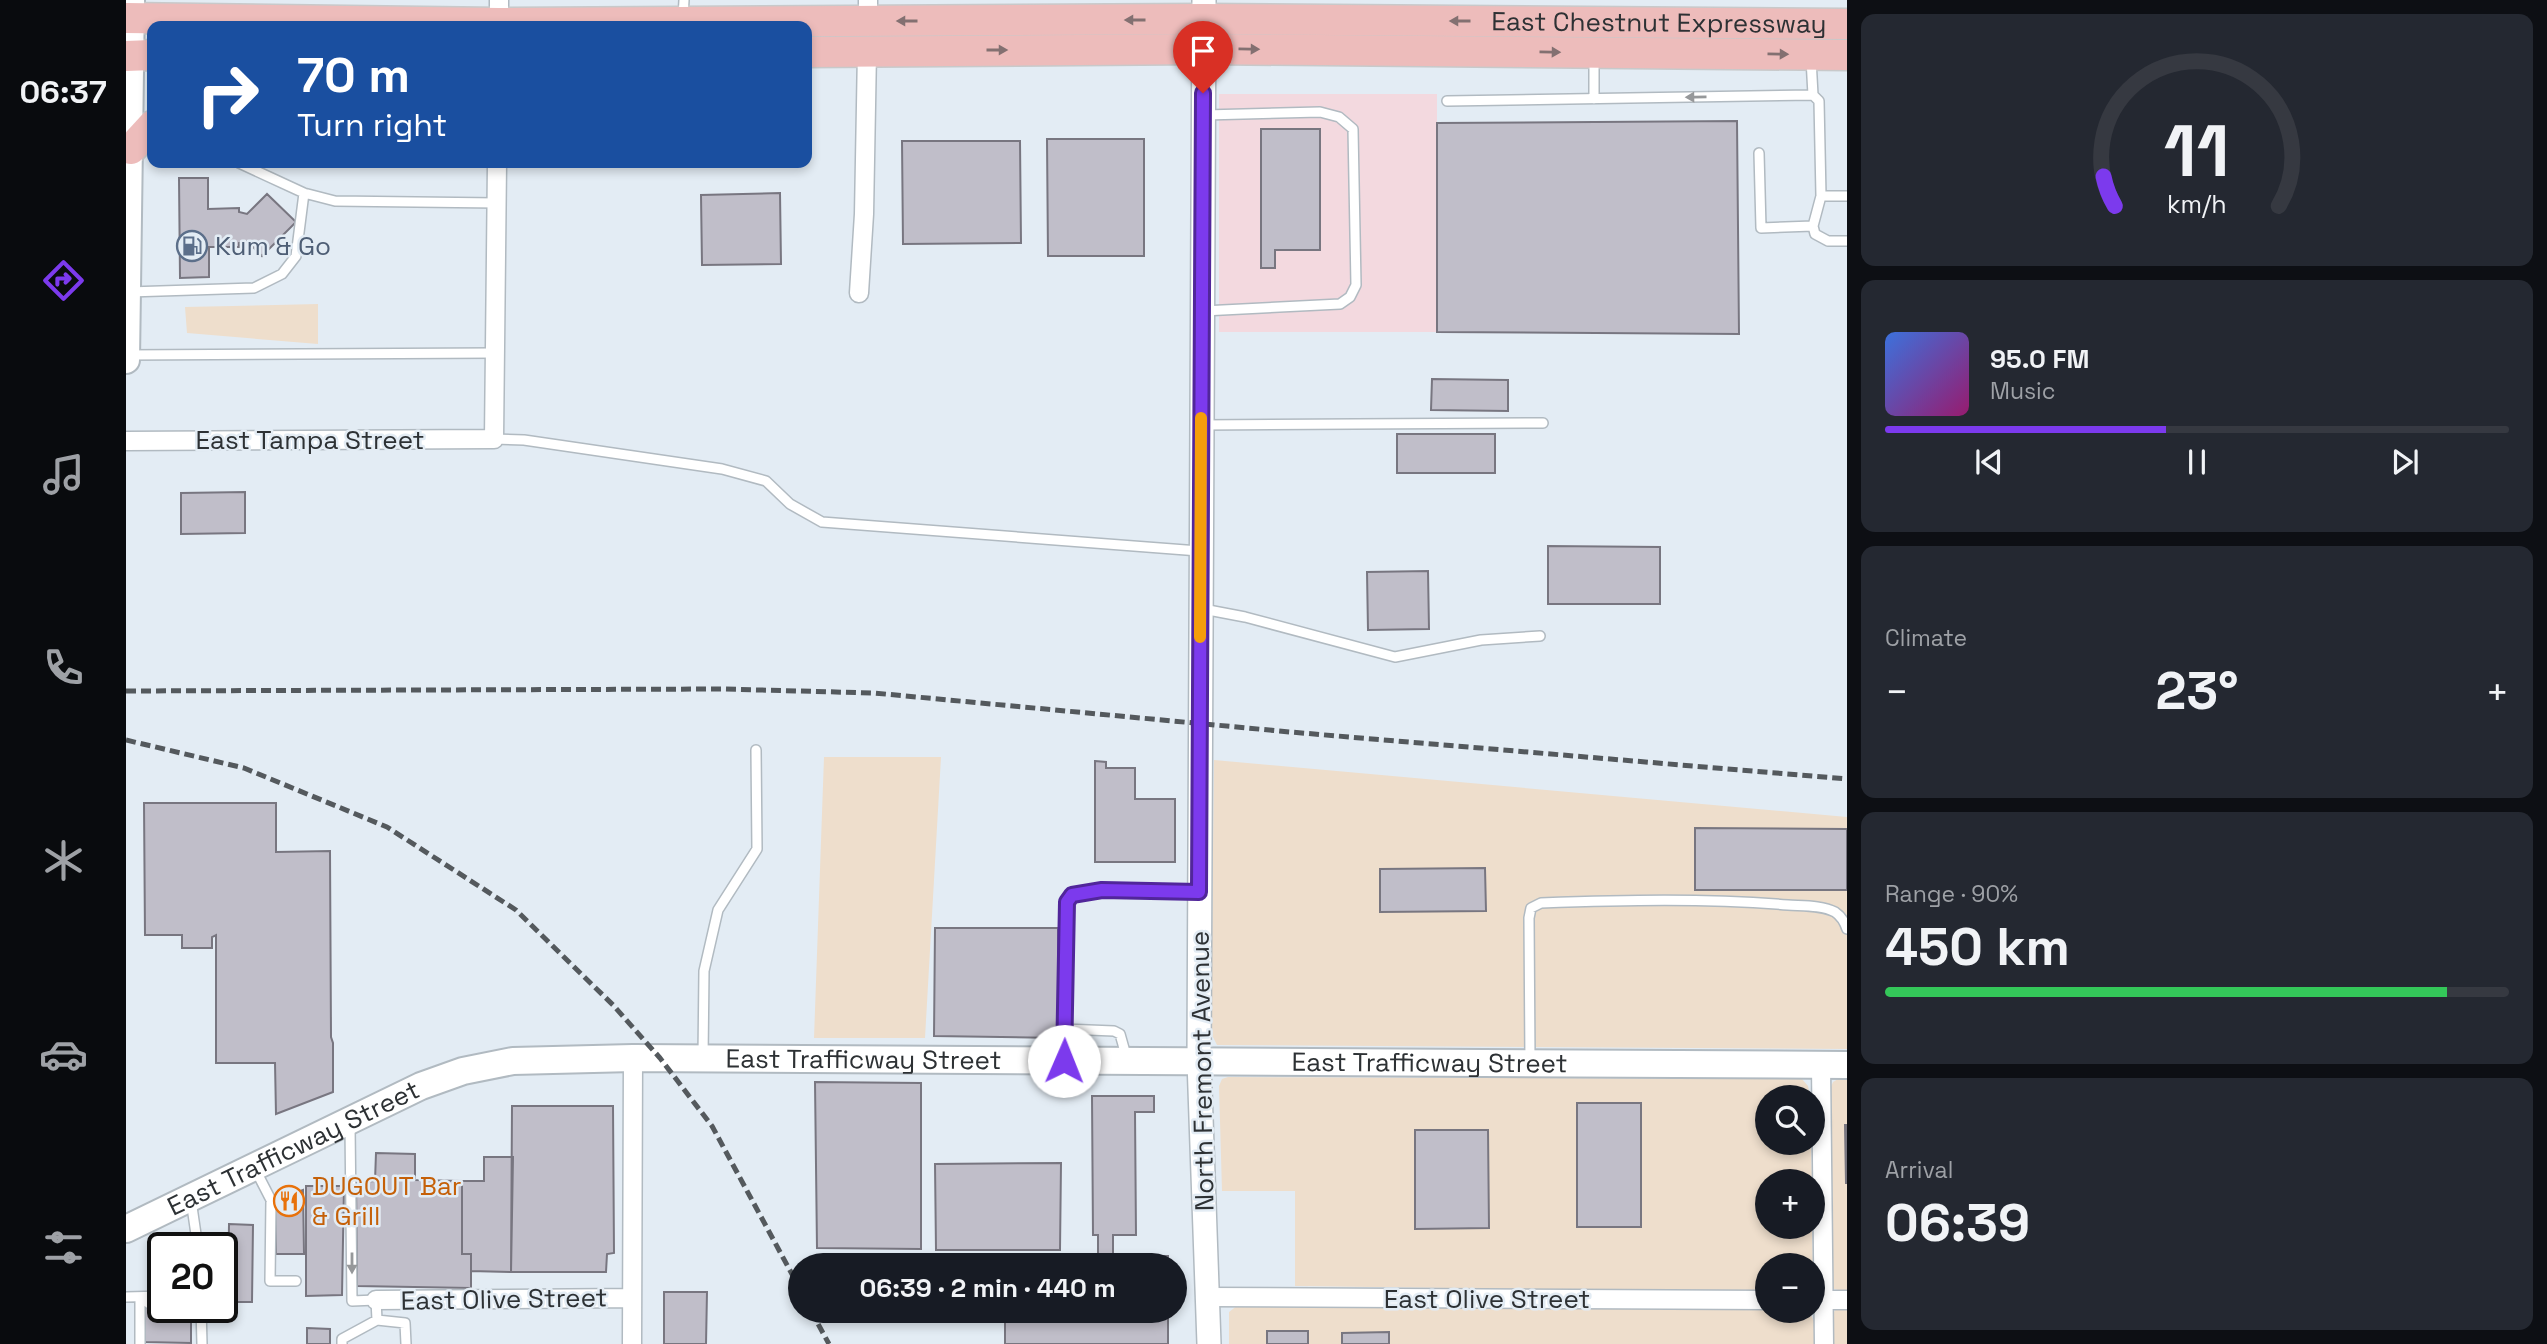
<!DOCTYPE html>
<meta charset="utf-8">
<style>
body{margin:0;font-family:"Space Grotesk",sans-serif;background:#242831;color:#f1f3f6;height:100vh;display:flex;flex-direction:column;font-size:26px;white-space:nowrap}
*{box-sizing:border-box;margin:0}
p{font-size:23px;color:#9ea1a6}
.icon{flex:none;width:38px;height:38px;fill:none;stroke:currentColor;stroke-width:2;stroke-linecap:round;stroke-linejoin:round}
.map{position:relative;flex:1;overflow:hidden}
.panel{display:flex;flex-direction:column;gap:14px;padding:14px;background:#0d0f14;width:700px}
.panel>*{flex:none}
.guide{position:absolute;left:21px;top:21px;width:665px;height:147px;border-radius:14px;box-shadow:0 4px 10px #0003;background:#1a4fa0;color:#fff;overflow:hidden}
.fabs{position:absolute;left:1629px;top:1085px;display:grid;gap:14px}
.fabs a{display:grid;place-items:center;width:70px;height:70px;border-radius:50%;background:#171b24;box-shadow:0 4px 10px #0003;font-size:35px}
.speed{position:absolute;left:21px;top:1232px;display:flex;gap:14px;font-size:35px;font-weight:700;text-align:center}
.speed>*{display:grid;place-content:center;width:91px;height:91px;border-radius:50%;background:#171b24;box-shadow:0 4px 10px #0003;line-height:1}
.speed .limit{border:4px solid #111;border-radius:10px;background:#fff;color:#111}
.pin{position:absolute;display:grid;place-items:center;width:60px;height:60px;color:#fff;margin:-72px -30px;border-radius:50% 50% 50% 0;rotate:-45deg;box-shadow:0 0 7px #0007}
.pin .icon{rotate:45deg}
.me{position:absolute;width:77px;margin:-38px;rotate:1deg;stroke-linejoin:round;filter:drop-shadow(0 0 5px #0008)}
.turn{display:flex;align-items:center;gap:24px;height:147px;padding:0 35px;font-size:32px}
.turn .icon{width:91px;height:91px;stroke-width:2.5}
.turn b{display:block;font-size:49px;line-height:60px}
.big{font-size:52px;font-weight:700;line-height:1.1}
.panel .widget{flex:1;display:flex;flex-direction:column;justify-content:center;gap:10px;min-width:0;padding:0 24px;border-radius:14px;background:#242831}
.panel .dial{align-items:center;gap:0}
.dial svg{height:182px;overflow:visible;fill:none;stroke:#363941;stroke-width:7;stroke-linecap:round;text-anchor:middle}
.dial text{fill:#f1f3f6;stroke:none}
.song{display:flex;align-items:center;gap:21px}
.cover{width:84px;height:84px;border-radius:10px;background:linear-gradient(135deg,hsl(220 70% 55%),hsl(320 70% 35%))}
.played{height:7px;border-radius:4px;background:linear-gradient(90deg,#7c3aed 45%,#363941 45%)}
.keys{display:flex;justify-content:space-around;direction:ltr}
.heat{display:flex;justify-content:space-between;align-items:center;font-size:38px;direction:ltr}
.charge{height:10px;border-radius:5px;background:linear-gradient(90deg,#34c759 90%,#363941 0)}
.trip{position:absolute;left:662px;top:1253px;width:399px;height:70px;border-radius:35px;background:#171b24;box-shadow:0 4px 10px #0003;font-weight:700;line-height:70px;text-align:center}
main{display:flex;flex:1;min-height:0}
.dock{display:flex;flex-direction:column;width:126px;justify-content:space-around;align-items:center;background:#090b0e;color:#9ea1a6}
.dock .icon{width:49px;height:49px}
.dock .on{color:#7c3aed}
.dock b{font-size:32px;color:#f1f3f6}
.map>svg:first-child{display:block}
.commercial{fill:#eedecc}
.industrial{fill:#f3d9df}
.building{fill:#c0bec9;stroke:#787680;stroke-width:2}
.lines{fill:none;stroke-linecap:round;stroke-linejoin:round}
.service-casing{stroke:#b1bac1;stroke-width:12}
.minor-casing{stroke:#b1bac1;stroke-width:21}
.tertiary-casing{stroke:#b1bac1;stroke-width:26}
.secondary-casing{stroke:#b1bac1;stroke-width:30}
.primary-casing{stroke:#c8c9ca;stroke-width:33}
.service{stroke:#fff;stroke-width:9}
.minor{stroke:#fff;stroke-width:18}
.tertiary{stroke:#fff;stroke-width:23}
.secondary{stroke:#fff;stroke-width:26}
.primary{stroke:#edbcbb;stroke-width:30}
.rail{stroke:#54595d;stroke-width:5;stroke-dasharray:10 5;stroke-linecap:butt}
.oneway{fill:#837071}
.oneway2{fill:#96989a}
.route-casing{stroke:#51269a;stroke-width:18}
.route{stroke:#7c3aed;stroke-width:12}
.slow{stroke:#f59e0b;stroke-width:12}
.labels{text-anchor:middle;stroke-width:5;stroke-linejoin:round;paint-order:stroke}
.street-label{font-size:26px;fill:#2d3134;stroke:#e3ecf4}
.service-label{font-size:26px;fill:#4e5e75;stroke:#e3ecf4;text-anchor:start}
.food-label{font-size:26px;fill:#c56008;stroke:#e3ecf4;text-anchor:start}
</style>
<main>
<nav class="dock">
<b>06:37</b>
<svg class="icon on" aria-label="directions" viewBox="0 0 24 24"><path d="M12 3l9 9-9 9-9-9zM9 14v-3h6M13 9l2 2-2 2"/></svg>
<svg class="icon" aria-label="music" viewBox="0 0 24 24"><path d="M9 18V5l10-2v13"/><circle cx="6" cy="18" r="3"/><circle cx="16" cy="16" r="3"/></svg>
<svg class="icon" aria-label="phone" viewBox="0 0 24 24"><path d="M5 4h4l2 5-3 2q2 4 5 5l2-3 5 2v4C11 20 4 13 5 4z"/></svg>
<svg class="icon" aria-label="climate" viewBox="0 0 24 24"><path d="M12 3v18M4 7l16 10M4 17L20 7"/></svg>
<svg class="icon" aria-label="car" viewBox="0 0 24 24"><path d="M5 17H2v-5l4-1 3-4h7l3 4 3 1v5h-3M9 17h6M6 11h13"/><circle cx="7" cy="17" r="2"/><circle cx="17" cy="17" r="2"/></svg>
<svg class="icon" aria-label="filters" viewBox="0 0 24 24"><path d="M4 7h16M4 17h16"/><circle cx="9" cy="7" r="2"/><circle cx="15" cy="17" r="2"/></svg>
</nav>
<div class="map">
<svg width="1721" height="1344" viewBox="0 0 1721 1344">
<rect width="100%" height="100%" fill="#e3ecf4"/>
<path class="commercial" d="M192 304V344L61 333 59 307Z
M698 757H815L799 1038H688Z
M1088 760 1721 817V1049L1091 1045 1085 1033Z
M1102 1077 1676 1079 1682 1086 1684 1097H1642V1143H1685L1686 1181H1642V1227H1686L1687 1265H1642L1641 1292 1169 1286V1191H1096L1093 1086 1096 1079Z
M1712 1079H1721V1292L1708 1289 1705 1282 1704 1089 1707 1082Z
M1112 1305 1641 1307 1642 1311H1683L1688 1321V1344H1103V1312Z
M1721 1306V1344H1705L1707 1314 1710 1308Z"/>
<path class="industrial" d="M1093 94H1311V332H1093Z"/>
<path class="building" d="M1611 121 1613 334 1311 332V123Z
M1135 129H1194V250H1149V268H1135Z
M921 139H1018V256H922Z
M776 141H894L895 243 777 244Z
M53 178H82V209L113 208V212L121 214 141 194 170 222 136 256 121 241 113 243V247H83V277L54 278Z
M654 193 655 264 576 265 575 195Z
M1306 379 1382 380V411L1305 410Z
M1271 434H1369V473H1271Z
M119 492V533L55 534V493Z
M1422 546 1534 547V604H1422Z
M1302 571 1303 629 1242 630 1241 572Z
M969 761 980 762V768H1009V799H1049V862H969Z
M18 803H150V852L204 851 205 1037 207 1043V1092L150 1114 149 1063H90V935L86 937V948H56V935H19Z
M1569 828 1721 829V890H1569Z
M1359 868 1360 911 1254 912V869Z
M809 928H932V1038L808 1036Z
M689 1082 795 1083V1249L691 1248Z
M966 1096H1028V1112H1009L1010 1235H987V1256H1042V1265H879V1255H972V1235H967Z
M1451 1103H1515V1227H1451Z
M386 1106H487L488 1253 481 1254 480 1272H385Z
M1719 1125H1721V1183H1720Z
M1289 1130H1362L1363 1228 1289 1229Z
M250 1153 289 1154V1180L336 1181V1254H345V1288L231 1286 230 1182 249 1181Z
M358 1157H387L385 1272 345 1271V1254H336V1181H358Z
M935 1163 934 1250H810L809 1164Z
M180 1186H218L216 1295 180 1296Z
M177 1190 178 1254H150L149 1201Z
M103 1224 127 1225 126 1302H102Z
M538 1292H581L580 1344H538Z
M19 1308H65V1343L19 1342Z
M879 1311H1042V1344H879Z
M181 1328 204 1329V1344H181Z
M1141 1331H1182V1344H1141Z
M1263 1332V1344H1216V1333Z"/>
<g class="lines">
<g class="service-casing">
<path id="service" d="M557 17 558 0
M1468 58V99
M1685 59 1687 95 1693 101 1695 196H1721
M1321 101 1687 95
M1633 153 1635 228 1687 226
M113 163 178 193 209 201 371 203
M1695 196 1687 226 1689 234 1702 241H1721
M3 292 128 288 156 274 170 256 178 193
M1077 311 1214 304 1224 297 1230 285 1227 129 1213 117 1194 112 1079 115
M2 355 369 353
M1076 425 1417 423
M368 439 398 440 596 469 640 481 664 504 696 522 1073 551
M1077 609 1119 617 1269 657 1355 640 1414 636
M938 1029 988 1031 994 1034 1001 1059
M577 1057 578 971 592 910 631 849 630 750
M938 1059 941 902 946 895 977 890 1073 892
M1404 1061 1403 918 1405 908 1415 903C1497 900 1580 898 1662 905 1676 906 1696 905 1709 912 1715 916 1719 923 1721 929
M224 1126 226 1301 250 1300 251 1320
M129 1169 145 1200 144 1281H170
M65 1200 72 1248
M33 1252H37
M0 1297 37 1296
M14 1297 25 1305H37
M75 1307 76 1344
M14 1344V1297
M216 1344V1339L251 1320 279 1323 280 1344"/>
</g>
<g class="minor-casing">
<path id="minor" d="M742 21V0
M373 23V0
M733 293 738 214 741 51
M0 441 368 439 371 163
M1695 1065 1698 1344
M1081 1297 1642 1300
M250 1300 506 1298
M1687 1300H1721
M506 1344 507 1058"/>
</g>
<g class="tertiary-casing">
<path id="tertiary" d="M1078 0 1073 1061 1083 1344"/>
</g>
<g class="secondary-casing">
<g id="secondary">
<path d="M0 360 5 0"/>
<path id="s1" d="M0 1229 295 1086 337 1071 387 1061 507 1058 1721 1065"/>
</g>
</g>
<g class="primary-casing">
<g id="primary">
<path id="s2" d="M0 18 373 23 1078 19 1721 24"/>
<path d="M681 52 1078 49 1721 55"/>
<path d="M0 56 26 55"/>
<path d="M5 149 26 126"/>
</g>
</g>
<use href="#service" class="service"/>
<use href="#minor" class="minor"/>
<use href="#tertiary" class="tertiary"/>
<use href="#secondary" class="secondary"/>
<use href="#primary" class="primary"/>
<path class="rail" d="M0 691 596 689 748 693 1164 732 1721 779
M0 740 118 768 261 827 390 910 487 1005 534 1058 586 1126 674 1289
M685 1311 703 1344"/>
</g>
<defs><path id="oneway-solid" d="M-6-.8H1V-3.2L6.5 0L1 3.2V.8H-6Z" transform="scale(1.75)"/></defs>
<g class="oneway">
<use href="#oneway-solid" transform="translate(1009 20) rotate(180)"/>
<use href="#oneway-solid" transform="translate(781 21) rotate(180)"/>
<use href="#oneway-solid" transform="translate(1334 21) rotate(-180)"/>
<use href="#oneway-solid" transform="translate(1123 49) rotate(1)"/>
<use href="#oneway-solid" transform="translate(871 50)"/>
<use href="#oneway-solid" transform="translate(1424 52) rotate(1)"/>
<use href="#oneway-solid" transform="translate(1652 54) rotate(1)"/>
</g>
<g class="oneway2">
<use href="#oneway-solid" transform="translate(1570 97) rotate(179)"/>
<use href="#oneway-solid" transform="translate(226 1263) rotate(90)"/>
</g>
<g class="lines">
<g class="route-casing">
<path id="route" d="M938 1061 941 902 946 895 976 890 1073 892 1077 93"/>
</g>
<use href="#route" class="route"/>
<path class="slow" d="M1074 637 1075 418"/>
</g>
<defs>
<g id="fuel-ring" transform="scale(1.575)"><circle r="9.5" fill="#e3ecf4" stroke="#5c6f8a" stroke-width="1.5"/><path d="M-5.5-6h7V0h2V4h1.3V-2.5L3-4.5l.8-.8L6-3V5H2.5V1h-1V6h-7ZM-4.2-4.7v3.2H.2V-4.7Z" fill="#5c6f8a"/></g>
<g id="restaurant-ring" transform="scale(1.575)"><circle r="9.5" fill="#e3ecf4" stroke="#e8710a" stroke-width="1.5"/><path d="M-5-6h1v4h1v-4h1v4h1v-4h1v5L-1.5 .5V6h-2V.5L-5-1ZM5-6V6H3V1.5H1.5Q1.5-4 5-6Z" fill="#e8710a"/></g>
</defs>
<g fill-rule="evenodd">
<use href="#fuel-ring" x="66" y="246"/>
<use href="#restaurant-ring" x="163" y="1201"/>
</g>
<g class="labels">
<g class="street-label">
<text dy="9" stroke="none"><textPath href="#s2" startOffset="1533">East Chestnut Expressway</textPath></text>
<text x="184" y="449">East Tampa Street</text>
<text dy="9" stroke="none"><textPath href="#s1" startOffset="774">East Trafficway Street</textPath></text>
<text dy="9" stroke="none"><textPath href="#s1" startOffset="1340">East Trafficway Street</textPath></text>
<text transform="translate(1076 1071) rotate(-91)" y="9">North Fremont Avenue</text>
<text dy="9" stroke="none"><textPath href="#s1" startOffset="186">East Trafficway Street</textPath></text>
<text transform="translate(378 1299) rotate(-1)" y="9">East Olive Street</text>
<text x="1361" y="1308">East Olive Street</text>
</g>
<g class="service-label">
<text x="89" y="255">Kum &amp; Go</text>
</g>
<g class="food-label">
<text x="186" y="1195">DUGOUT Bar<tspan x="186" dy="30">&amp; Grill</tspan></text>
</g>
</g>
</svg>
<div class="fabs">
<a><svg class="icon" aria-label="search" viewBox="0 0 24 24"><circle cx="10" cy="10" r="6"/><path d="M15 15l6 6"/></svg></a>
<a>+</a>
<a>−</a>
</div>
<div class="speed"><div class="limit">20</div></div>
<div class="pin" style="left:1077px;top:93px;background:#d93025"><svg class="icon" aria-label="arrive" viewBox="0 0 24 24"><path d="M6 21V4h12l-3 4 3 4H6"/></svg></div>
<svg class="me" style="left:938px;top:1061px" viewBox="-20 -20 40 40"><circle r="19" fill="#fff"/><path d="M0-13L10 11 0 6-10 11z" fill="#7c3aed"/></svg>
<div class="trip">06:39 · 2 min · 440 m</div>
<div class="guide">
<div class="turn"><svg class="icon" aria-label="right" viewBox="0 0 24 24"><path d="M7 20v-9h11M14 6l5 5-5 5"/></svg><div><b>70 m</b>Turn right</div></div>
</div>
</div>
<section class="panel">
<div class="widget dial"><svg viewBox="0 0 100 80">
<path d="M14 69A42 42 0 1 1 86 69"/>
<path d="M14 69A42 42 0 0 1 9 56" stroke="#7c3aed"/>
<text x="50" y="56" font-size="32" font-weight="700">11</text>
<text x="50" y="72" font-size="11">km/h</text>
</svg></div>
<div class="widget">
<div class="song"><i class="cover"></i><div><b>95.0 FM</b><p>Music</p></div></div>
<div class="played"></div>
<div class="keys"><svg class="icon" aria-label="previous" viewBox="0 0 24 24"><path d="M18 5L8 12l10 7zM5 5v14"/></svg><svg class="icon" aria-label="pause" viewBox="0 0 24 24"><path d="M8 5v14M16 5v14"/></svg><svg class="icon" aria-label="next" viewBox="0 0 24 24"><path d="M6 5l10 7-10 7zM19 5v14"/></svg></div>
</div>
<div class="widget"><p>Climate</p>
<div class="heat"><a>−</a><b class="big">23°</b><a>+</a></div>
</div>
<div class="widget"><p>Range · 90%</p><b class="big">450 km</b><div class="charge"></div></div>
<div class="widget"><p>Arrival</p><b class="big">06:39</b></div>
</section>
</main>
